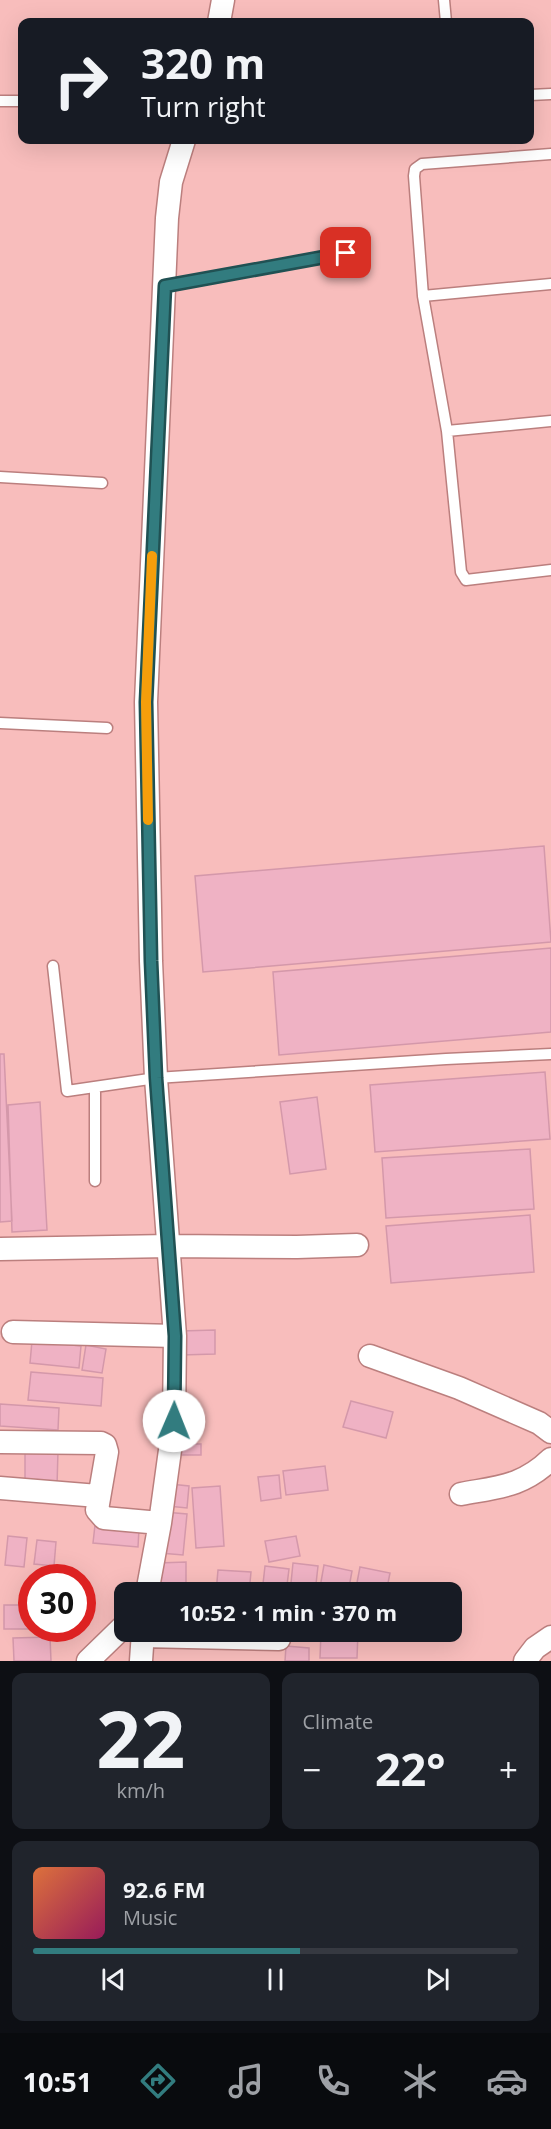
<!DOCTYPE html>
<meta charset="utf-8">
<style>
body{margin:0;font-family:"Open Sans",sans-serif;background:#20242c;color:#f1f3f6;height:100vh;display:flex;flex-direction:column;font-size:22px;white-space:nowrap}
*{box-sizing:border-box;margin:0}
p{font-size:20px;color:#9ea1a6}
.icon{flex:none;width:33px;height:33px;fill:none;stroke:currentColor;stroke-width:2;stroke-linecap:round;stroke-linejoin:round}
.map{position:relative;height:1661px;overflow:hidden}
.drawer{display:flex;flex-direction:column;gap:12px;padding:12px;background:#0d0f14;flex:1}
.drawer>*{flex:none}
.guide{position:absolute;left:18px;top:18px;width:516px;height:126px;border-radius:12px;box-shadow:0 6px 24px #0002;background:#171b24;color:#f1f3f6;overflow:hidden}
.speed{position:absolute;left:18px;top:1564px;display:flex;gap:12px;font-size:30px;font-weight:700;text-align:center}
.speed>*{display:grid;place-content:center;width:78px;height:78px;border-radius:50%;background:#171b24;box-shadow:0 6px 24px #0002;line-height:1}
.speed .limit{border:9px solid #d22;background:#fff;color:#111}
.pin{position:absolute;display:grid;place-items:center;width:51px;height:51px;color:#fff;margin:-26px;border-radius:12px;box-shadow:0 3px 9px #0006}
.me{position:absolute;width:66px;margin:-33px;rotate:1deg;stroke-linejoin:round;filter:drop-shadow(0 0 4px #0008)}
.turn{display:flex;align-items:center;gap:21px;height:126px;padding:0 24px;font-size:27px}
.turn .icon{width:78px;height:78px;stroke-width:2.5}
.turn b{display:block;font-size:42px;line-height:51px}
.big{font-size:45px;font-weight:700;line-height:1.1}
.drawer .card{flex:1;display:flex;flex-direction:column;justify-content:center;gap:9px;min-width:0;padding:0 21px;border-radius:12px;background:#20242c}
.drawer .dial{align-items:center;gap:0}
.dial b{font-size:78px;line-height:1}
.song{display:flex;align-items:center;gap:18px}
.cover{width:72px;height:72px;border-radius:9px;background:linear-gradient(135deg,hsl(20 70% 55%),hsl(330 70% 35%))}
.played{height:6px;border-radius:3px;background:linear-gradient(90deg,#327c7f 55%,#363941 55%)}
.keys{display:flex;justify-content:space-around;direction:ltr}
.heat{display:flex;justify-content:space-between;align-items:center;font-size:33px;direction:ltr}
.drawer .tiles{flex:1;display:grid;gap:12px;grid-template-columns:1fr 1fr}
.card:last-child{grid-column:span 2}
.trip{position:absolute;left:114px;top:1582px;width:348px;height:60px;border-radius:12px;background:#171b24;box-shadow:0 6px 24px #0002;font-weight:700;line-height:60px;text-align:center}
.tab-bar{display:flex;height:96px;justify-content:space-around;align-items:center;background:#090b0e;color:#9ea1a6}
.tab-bar .icon{width:42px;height:42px}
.tab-bar .active{color:#327c7f}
.tab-bar b{font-size:27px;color:#f1f3f6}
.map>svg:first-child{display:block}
.built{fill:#f8bdbc;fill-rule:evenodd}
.building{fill:#efb2c4;stroke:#d498aa;stroke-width:1.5}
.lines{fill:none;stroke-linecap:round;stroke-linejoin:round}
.service-casing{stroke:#bb7f7e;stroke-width:13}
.minor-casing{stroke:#bb7f7e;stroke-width:25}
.service{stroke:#fff;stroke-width:10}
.minor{stroke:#fff;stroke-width:22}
.route-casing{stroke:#205153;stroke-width:15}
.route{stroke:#327c7f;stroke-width:10}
.slow{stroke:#f59e0b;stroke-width:10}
</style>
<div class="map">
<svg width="551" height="1661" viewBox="0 0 551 1661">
<rect width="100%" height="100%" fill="#f7cfce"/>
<path class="built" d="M0 0H551V1661H0ZM22 22H530V140H22ZM32 1578H82V1629H32ZM124 1593H452V1632H124Z"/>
<path class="building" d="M544 846 551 942 203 972 195 876Z
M551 948V1032L279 1055 273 972Z
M0 1054H4L12 1221 0 1222Z
M545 1072 550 1139 375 1152 370 1085Z
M317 1097 326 1169 290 1174 280 1102Z
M40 1102 47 1230 12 1232 8 1105Z
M530 1149 534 1209 386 1218 382 1158Z
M530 1215 534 1272 391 1283 386 1226Z
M215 1330V1354L181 1355V1331Z
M32 1341 81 1346 79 1368 30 1363Z
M86 1345 106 1349 102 1373 82 1370Z
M31 1372 103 1378 101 1406 28 1400Z
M351 1401 393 1412 386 1438 343 1427Z
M0 1404 59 1408 58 1430 0 1426Z
M174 1444H201V1455H174Z
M25 1451H58L57 1486 25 1485Z
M325 1466 328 1490 286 1495 283 1471Z
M279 1475 281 1498 261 1501 258 1477Z
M170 1484 189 1486 187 1508 168 1506Z
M220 1486 224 1546 196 1548 192 1488Z
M164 1512 187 1514 183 1555 160 1553Z
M95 1525 139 1529 138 1547 93 1543Z
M8 1536 27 1538 24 1567 5 1565Z
M296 1536 300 1556 269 1562 265 1541Z
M37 1540 56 1542 54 1566 34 1564Z
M186 1562V1588H159L158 1563Z
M293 1563 318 1566 315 1593H290Z
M324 1565 352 1571 348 1593H319Z
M265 1566 289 1569 286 1593H262Z
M360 1567 390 1573 386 1593H355Z
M218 1570 251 1572 249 1593H216Z
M4 1605H32V1629H4Z
M321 1632H358L357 1658H320Z
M50 1637 51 1661H14L13 1638Z
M286 1646 309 1648V1661H285Z"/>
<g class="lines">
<g class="service-casing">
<path id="service" d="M444 0 446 22
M530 95 551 94
M0 101H22
M551 154 422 164 415 169 414 176 423 296 447 431 461 572 466 580 551 570
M165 286 346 253
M423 296 551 284
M447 431 551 421
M0 477 102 483
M0 723 107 728
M53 966 67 1091 156 1078 446 1059 551 1054
M95 1087V1181"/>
</g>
<g class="minor-casing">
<path id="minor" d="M219 22 223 0
M0 1249 169 1246 297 1247 357 1245
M13 1332 175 1336
M370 1356 459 1388 539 1423 551 1432
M0 1442 101 1443 105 1445 107 1452 97 1510 104 1518 160 1523
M0 1488 98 1496
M461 1494C498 1487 522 1487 551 1459
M147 1593 160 1523 174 1421 175 1336 156 1078 151 961 146 702 167 218 171 182 184 140
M142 1636 279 1639
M88 1661 124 1626
M141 1661 143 1632
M525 1661 535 1648 551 1637"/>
</g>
<use href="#service" class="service"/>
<use href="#minor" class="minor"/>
</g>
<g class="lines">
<g class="route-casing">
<path id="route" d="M174 1421 175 1336 156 1078 151 961 146 702 165 286 346 253"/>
</g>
<use href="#route" class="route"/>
<path class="slow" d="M148 820 146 702 152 556"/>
</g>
</svg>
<div class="speed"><div class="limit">30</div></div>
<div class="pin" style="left:346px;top:253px;background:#d93025"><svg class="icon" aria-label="arrive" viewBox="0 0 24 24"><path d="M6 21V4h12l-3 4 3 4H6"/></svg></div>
<svg class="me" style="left:174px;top:1421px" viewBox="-20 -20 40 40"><circle r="19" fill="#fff"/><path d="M0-13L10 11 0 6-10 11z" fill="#327c7f"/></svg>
<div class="trip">10:52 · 1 min · 370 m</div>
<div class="guide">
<div class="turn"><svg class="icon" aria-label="right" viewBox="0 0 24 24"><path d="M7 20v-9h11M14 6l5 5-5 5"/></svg><div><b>320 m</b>Turn right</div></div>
</div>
</div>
<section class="drawer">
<div class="tiles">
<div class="card dial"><b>22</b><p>km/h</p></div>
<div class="card"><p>Climate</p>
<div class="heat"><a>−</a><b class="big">22°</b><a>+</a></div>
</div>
<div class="card">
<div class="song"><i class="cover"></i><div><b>92.6 FM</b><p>Music</p></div></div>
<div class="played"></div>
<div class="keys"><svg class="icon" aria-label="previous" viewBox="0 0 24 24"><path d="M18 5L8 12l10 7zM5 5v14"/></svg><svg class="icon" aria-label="pause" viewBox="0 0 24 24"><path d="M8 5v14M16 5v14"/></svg><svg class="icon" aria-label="next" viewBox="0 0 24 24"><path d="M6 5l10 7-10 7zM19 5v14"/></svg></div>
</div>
</div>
</section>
<nav class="tab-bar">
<b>10:51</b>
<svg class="icon active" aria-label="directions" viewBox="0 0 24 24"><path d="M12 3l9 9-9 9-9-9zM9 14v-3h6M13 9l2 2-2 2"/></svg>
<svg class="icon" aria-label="music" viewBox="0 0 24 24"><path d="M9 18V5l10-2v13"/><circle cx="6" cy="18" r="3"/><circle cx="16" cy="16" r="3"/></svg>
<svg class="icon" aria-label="phone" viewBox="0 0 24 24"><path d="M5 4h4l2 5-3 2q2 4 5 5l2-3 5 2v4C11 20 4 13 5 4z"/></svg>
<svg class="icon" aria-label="climate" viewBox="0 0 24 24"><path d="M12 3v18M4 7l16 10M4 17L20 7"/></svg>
<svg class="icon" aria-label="car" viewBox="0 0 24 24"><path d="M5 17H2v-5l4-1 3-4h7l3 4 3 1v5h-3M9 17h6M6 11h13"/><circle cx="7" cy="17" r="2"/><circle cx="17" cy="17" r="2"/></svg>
</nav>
